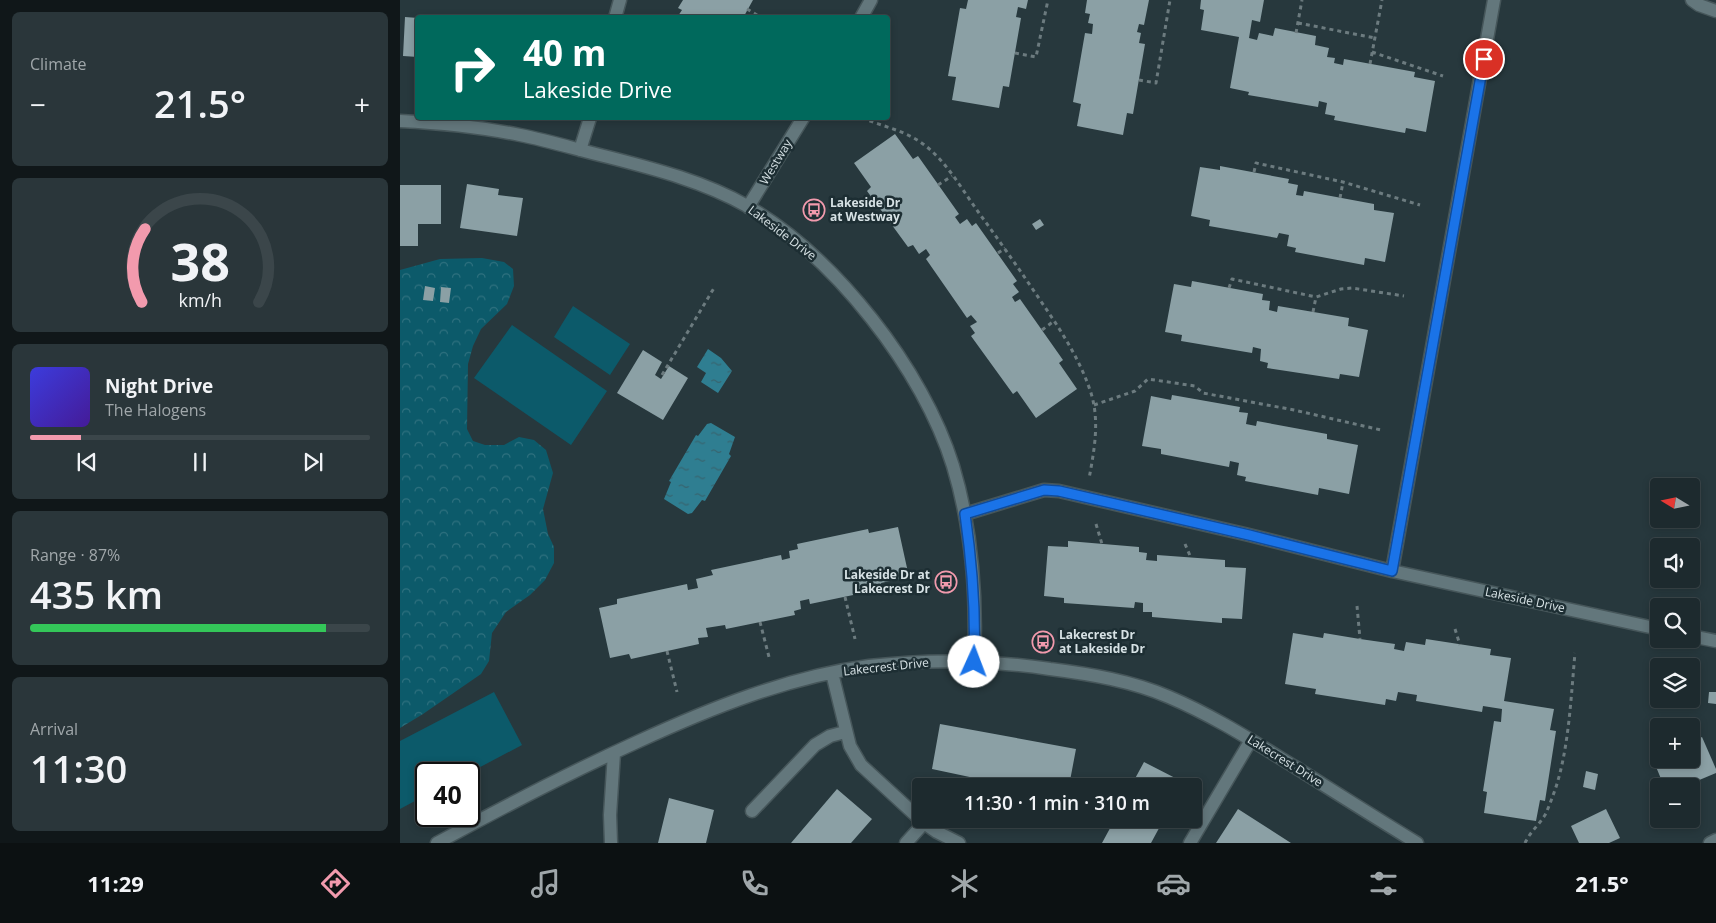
<!DOCTYPE html>
<meta charset="utf-8">
<style>
body{margin:0;font-family:"Open Sans",sans-serif;background:#2a363a;color:#f1f3f6;height:100vh;display:flex;flex-direction:column;font-size:19px;white-space:nowrap}
*{box-sizing:border-box;margin:0}
p{font-size:16px;color:#a0a7aa}
.icon{flex:none;width:28px;height:28px;fill:none;stroke:currentColor;stroke-width:2;stroke-linecap:round;stroke-linejoin:round}
.map{position:relative;flex:1;overflow:hidden}
.drawer{display:flex;flex-direction:column;gap:12px;padding:12px;background:#101719;width:400px}
.drawer>*{flex:none}
.guide{position:absolute;left:15px;top:15px;width:475px;height:105px;border-radius:5px;box-shadow:0 2px 8px #0003,0 0 0 1px #3b464a;background:#00695c;color:#fff;overflow:hidden}
.needle{width:32px;rotate:280deg}
.buttons{position:absolute;left:1250px;top:478px;display:grid;gap:10px}
.buttons a{display:grid;place-items:center;width:50px;height:50px;border-radius:5px;background:#1d2a2e;box-shadow:0 2px 8px #0003,0 0 0 1px #3b464a;font-size:25px}
.speed{position:absolute;left:15px;top:762px;display:flex;gap:10px;font-size:25px;font-weight:700;text-align:center}
.speed>*{display:grid;place-content:center;width:65px;height:65px;border-radius:50%;background:#1d2a2e;box-shadow:0 2px 8px #0003,0 0 0 1px #3b464a;line-height:1}
.speed .limit{border:2px solid #111;border-radius:8px;background:#fff;color:#111}
.pin{position:absolute;display:grid;place-items:center;width:42px;height:42px;color:#fff;margin:-21px;border:2px solid #fff;border-radius:50%;box-shadow:0 1px 5px #0007}
.me{position:absolute;width:55px;margin:-28px;rotate:2deg;stroke-linejoin:round;filter:drop-shadow(0 0 4px #0008)}
.turn{display:flex;align-items:center;gap:18px;height:105px;padding:0 25px;font-size:22px}
.turn .icon{width:65px;height:65px;stroke-width:2.5}
.turn b{display:block;font-size:35px;line-height:42px}
.big{font-size:38px;font-weight:600;line-height:1.1}
.drawer .tile{flex:1;display:flex;flex-direction:column;justify-content:center;gap:8px;min-width:0;padding:0 18px;border-radius:8px;background:#2a363a}
.drawer .dial{align-items:center;gap:0}
.dial svg{height:130px;overflow:visible;fill:none;stroke:#3b464a;stroke-width:7;stroke-linecap:round;text-anchor:middle}
.dial text{fill:#f1f3f6;stroke:none}
.song{display:flex;align-items:center;gap:15px}
.cover{width:60px;height:60px;border-radius:8px;background:linear-gradient(135deg,hsl(240 70% 55%),hsl(260 70% 35%))}
.played{height:5px;border-radius:2px;background:linear-gradient(90deg,#f29aad 15%,#3b464a 15%)}
.keys{display:flex;justify-content:space-around;direction:ltr}
.heat{display:flex;justify-content:space-between;align-items:center;font-size:28px;direction:ltr}
.charge{height:8px;border-radius:4px;background:linear-gradient(90deg,#34c759 87%,#3b464a 0)}
.trip{position:absolute;left:512px;top:778px;width:290px;height:50px;border-radius:5px;background:#1d2a2e;box-shadow:0 2px 8px #0003,0 0 0 1px #3b464a;font-weight:600;line-height:50px;text-align:center}
.dock{display:flex;height:80px;justify-content:space-around;align-items:center;background:#0c1112;color:#a0a7aa}
.dock .icon{width:35px;height:35px}
.dock .selected{color:#f29aad}
.dock b{font-size:22px;color:#f1f3f6}
main{display:flex;flex:1;min-height:0}
.map>svg:first-child{display:block}
.forest{fill:url(#forest-crowns)}
.pitch{fill:#0c5a6a}
.water{fill:url(#water-ripples)}
.building{fill:#8ba0a5}
.lines{fill:none;stroke-linecap:round;stroke-linejoin:round}
.minor-casing{stroke:#46565a;stroke-width:15}
.path{stroke:#6c7b7f;stroke-width:3;stroke-dasharray:4 4;stroke-linecap:butt}
.minor{stroke:#63777c;stroke-width:12}
.route-casing{stroke:#114b97;stroke-width:12}
.route{stroke:#1a73e8;stroke-width:9}
.labels{text-anchor:middle;stroke-width:5;stroke-linejoin:round;paint-order:stroke}
.street-label{font-size:12px;fill:#d7e2e5;stroke:#1d2e33}
.poi-label{font-size:12px;font-weight:bold;fill:#d7e2e5;stroke:#1d2e33;text-anchor:start}
</style>
<main>
<section class="drawer">
<div class="tile"><p>Climate</p>
<div class="heat"><a>−</a><b class="big">21.5°</b><a>+</a></div>
</div>
<div class="tile dial"><svg viewBox="0 0 100 80">
<path d="M14 69A42 42 0 1 1 86 69"/>
<path d="M14 69A42 42 0 0 1 16 24" stroke="#f29aad"/>
<text x="50" y="56" font-size="32" font-weight="700">38</text>
<text x="50" y="72" font-size="11">km/h</text>
</svg></div>
<div class="tile">
<div class="song"><i class="cover"></i><div><b>Night Drive</b><p>The Halogens</p></div></div>
<div class="played"></div>
<div class="keys"><svg class="icon" aria-label="previous" viewBox="0 0 24 24"><path d="M18 5L8 12l10 7zM5 5v14"/></svg><svg class="icon" aria-label="pause" viewBox="0 0 24 24"><path d="M8 5v14M16 5v14"/></svg><svg class="icon" aria-label="next" viewBox="0 0 24 24"><path d="M6 5l10 7-10 7zM19 5v14"/></svg></div>
</div>
<div class="tile"><p>Range · 87%</p><b class="big">435 km</b><div class="charge"></div></div>
<div class="tile"><p>Arrival</p><b class="big">11:30</b></div>
</section>
<div class="map">
<svg width="1316" height="843" viewBox="0 0 1316 843">
<defs>
<pattern id="forest-crowns" width="20" height="18" patternUnits="userSpaceOnUse" patternTransform="scale(1.25)"><rect width="20" height="18" fill="#0c5a6a"/><path d="M2 6a3 3 0 1 1 6 0M12 15a3 3 0 1 1 6 0" fill="none" stroke="#2f717f"/></pattern>
<pattern id="water-ripples" width="26" height="14" patternUnits="userSpaceOnUse" patternTransform="scale(1.25)"><rect width="26" height="14" fill="#2f7e91"/><path d="M2 4q2-2 4 0t4 0M15 11q2-2 4 0t4 0" fill="none" stroke="#37646f"/></pattern>
</defs>
<rect width="100%" height="100%" fill="#27383d"/>
<path class="forest" d="M82 258 104 262 113 269 114 286 107 304 81 329 73 346 68 364 67 429 73 441 85 445H104L119 437 134 440 146 450 153 473 143 509 148 534 154 547V563L145 580 130 595 106 612 92 633 89 661 81 674 23 714 0 728V270L40 259Z"/>
<path class="pitch" d="M173 306 230 344 210 375 154 337Z
M112 325 207 391 171 445 74 378Z
M94 692 122 745 67 774H26V795L0 809V741Z"/>
<path class="water" d="M308 349 321 358 332 371 318 393 301 382 306 373 297 367Z
M311 423 335 437 329 454 331 456 305 501 302 500 292 513 288 514 264 499 271 482 269 481 296 435 298 436 307 424Z"/>
<path class="building" d="M283 0H353L343 18H280L278 16 282 10 278 8Z
M568 0H628L626 9 618 7 616 17 621 18 609 87 603 86 599 108 552 100 556 77 548 76 560 8 566 9Z
M687 0H749L744 25 739 24 737 32 741 33 739 43 745 44 733 114 727 113 723 135 677 126 681 104 673 102 685 33 692 34 693 24 688 23 690 14 685 13Z
M801 0H864L860 22 852 20 849 38 857 40 859 33 873 36 875 28 916 36 915 45 929 48 927 57 935 58 934 63 943 65 944 59 1015 72 1014 77 1035 81 1026 132 1006 128 1005 133 934 120 935 116 925 114 927 103 919 101 918 107 848 95 849 92 830 88 839 37 801 30 804 10 800 9Z
M5 17 18 18V57L3 56Z
M495 134 513 159 518 156 559 214 555 217 560 224 567 219 572 226 576 223 617 281 613 284 619 292 612 297 615 302 620 299 663 360 659 363 677 389 636 418 617 391 613 394 571 336 575 333 570 326 577 322 571 315 567 318 526 259 530 255 526 249 519 254 513 245 508 247 467 191 471 187 454 163Z
M820 166 889 179 888 183 898 185 896 195 903 196 904 191 974 204V210L994 213 985 262 965 258 964 265 895 252 896 248 887 246 889 235 879 233 877 238 809 226 810 220 791 216 800 167 820 170Z
M67 184 99 189 98 195 123 198 117 236 60 228Z
M0 185H41V224H18V246H0Z
M640 219 644 225 636 230 632 224Z
M792 281 863 294 862 300 870 301 869 310 877 312 878 306 949 318 948 326 968 330 959 377 940 374 939 379 867 368 868 363 860 361 861 349 853 347 852 353 781 341 782 335 765 332 774 284 791 287Z
M25 286 35 288 33 301 23 300Z
M41 287 51 288 49 303 40 302Z
M243 350 262 362 255 375 261 379 269 366 288 378 263 420 217 393Z
M772 395 840 407 839 412 848 413 846 424 856 426 857 421 927 434V439L958 445 949 494 919 488 918 495 845 481 846 477 837 475 839 463 830 461 829 467 761 454V449L742 446 751 396 771 400Z
M498 527 509 577 481 583 482 589 410 604 409 599 400 601 401 609 394 611 395 615 326 629 325 625 306 628 308 637 298 638 299 644 231 659 229 654 210 658 199 608 217 604V599L287 584 288 590 298 588 296 579 313 575 311 570 381 555 382 560 390 558 389 551 398 549 397 544 468 529 469 533Z
M668 541 739 547V552L747 553 746 560 757 561V555L825 560V567L846 568 842 619 822 618V623L752 617V612H743V603L735 602 734 608 664 603V598L644 596 648 546 668 547Z
M893 633 923 638 924 633 960 639 995 644 994 649 1004 651 1006 642 1025 645 1026 639 1091 649 1090 655 1111 658 1104 701 1154 709 1150 730 1156 731 1145 801 1140 800 1136 821 1084 813 1087 792 1083 791 1094 721 1101 722 1102 709 1083 706 1082 712 1016 701 1017 695 998 692 996 701 986 699 985 705 915 694 916 689 885 684Z
M1309 692H1316V704L1308 703Z
M540 724 676 749 669 786H620L621 784 599 780 598 783 532 769Z
M1302 737 1316 769V773L1285 786H1264L1254 762 1261 759H1291V742Z
M744 762 783 782 780 786H731Z
M1186 771 1198 774 1195 790 1183 787Z
M437 789 472 819 451 843H391Z
M269 798 314 810 306 843H258Z
M838 809 891 843H816Z
M1206 809 1220 838 1209 843H1179L1171 826Z
M715 819H764L751 843H702Z"/>
<g class="lines">
<g class="minor-casing">
<path id="minor" d="M1292 0 1299 5 1316 11
M215 18 220 0
M461 18 471 0
M0 121C41 123 81 127 120 135 150 141 179 150 208 157 255 169 305 182 347 206 435 257 523 369 553 466 572 529 577 596 574 662
M180 150 190 118
M348 207 403 118
M565 514 644 490 659 491 849 535 992 571 1259 629
M992 571 1094 0
M1291 636 1316 641
M432 673 450 746 461 765 524 823 537 832 559 843
M352 811 415 745 430 736 445 732
M37 843C103 807 169 773 237 742 311 708 388 677 469 666 529 659 590 660 650 669 690 674 732 681 769 697 814 716 854 742 895 767 935 792 976 818 1017 843
M211 843 210 815 214 753
M506 843 524 823
M790 843 851 740
M1310 843 1316 840"/>
</g>
<path class="path" d="M347 9 362 18
M898 23 975 38
M896 33 902 0
M972 52 1043 76
M615 53 636 57 648 0
M970 64 982 0
M739 80 756 83 770 0
M462 118C484 127 508 131 527 147 548 164 563 191 579 213 598 239 617 266 636 294 657 325 679 356 691 393 700 422 694 451 689 479
M854 172 856 163 943 182 1020 205
M538 185 552 176
M940 198 943 182
M598 253 605 248
M829 288 832 279 916 297 941 289 952 288 1004 296
M913 312 916 297
M642 330 654 321
M262 375 314 288
M694 405 735 391 748 379 795 386 803 393 894 410 981 430
M696 524 702 544
M785 544 791 558
M445 597 455 639
M957 606 960 639
M360 622 369 657
M1055 629 1060 645
M267 651 277 692
M20 798H26
M1125 843C1130 832 1139 825 1145 815 1149 807 1152 798 1155 790 1169 749 1171 696 1175 653"/>
<use href="#minor" class="minor"/>
</g>
<g class="lines">
<g class="route-casing">
<path id="route" d="M574 662C576 612 572 563 565 514L644 490 659 491 849 535 992 571 1084 59"/>
</g>
<use href="#route" class="route"/>
</g>
<defs>
<g id="bus-ring" transform="scale(1.125)"><circle r="9.5" fill="#1d2e33" stroke="#f29aad" stroke-width="1.5"/><path d="M-5-6H5V4H4V6H2V4H-2V6H-4V4H-5ZM-3.5-4V0h7V-4ZM-3.5 1.2v1.5H-2V1.2ZM2 1.2v1.5H3.5V1.2Z" fill="#f29aad"/></g>
</defs>
<g fill-rule="evenodd">
<use href="#bus-ring" x="414" y="210"/>
<use href="#bus-ring" x="546" y="582"/>
<use href="#bus-ring" x="643" y="642"/>
</g>
<g class="labels">
<g class="street-label">
<text transform="translate(376 162) rotate(-59)" y="4">Westway</text>
<text transform="translate(382 233) rotate(37)" y="4">Lakeside Drive</text>
<text transform="translate(1125 600) rotate(12)" y="4">Lakeside Drive</text>
<text transform="translate(486 667) rotate(-6)" y="4">Lakecrest Drive</text>
<text transform="translate(885 761) rotate(32)" y="4">Lakecrest Drive</text>
</g>
<g class="poi-label">
<text x="430" y="207">Lakeside Dr<tspan x="430" dy="14">at Westway</tspan></text>
<text x="530" y="579" text-anchor="end">Lakeside Dr at<tspan x="530" dy="14">Lakecrest Dr</tspan></text>
<text x="659" y="639">Lakecrest Dr<tspan x="659" dy="14">at Lakeside Dr</tspan></text>
</g>
</g>
</svg>
<div class="buttons">
<a><svg class="needle" viewBox="-14 -14 28 28"><path d="M0-13l5 13h-10z" fill="#e53935"/><path d="M0 13l5-13h-10z" fill="#a0a7aa"/></svg></a>
<a><svg class="icon" aria-label="sound" viewBox="0 0 24 24"><path d="M4 9h4l5-4v14l-5-4H4zM17 9q2 3 0 6"/></svg></a>
<a><svg class="icon" aria-label="search" viewBox="0 0 24 24"><circle cx="10" cy="10" r="6"/><path d="M15 15l6 6"/></svg></a>
<a><svg class="icon" aria-label="layers" viewBox="0 0 24 24"><path d="M12 4l9 5-9 5-9-5zM3 14l9 5 9-5"/></svg></a>
<a>+</a>
<a>−</a>
</div>
<div class="speed"><div class="limit">40</div></div>
<div class="pin" style="left:1084px;top:59px;background:#d93025"><svg class="icon" aria-label="arrive" viewBox="0 0 24 24"><path d="M6 21V4h12l-3 4 3 4H6"/></svg></div>
<svg class="me" style="left:574px;top:662px" viewBox="-20 -20 40 40"><circle r="19" fill="#fff"/><path d="M0-13L10 11 0 6-10 11z" fill="#1a73e8"/></svg>
<div class="trip">11:30 · 1 min · 310 m</div>
<div class="guide">
<div class="turn"><svg class="icon" aria-label="right" viewBox="0 0 24 24"><path d="M7 20v-9h11M14 6l5 5-5 5"/></svg><div><b>40 m</b>Lakeside Drive</div></div>
</div>
</div>
</main>
<nav class="dock">
<b>11:29</b>
<svg class="icon selected" aria-label="directions" viewBox="0 0 24 24"><path d="M12 3l9 9-9 9-9-9zM9 14v-3h6M13 9l2 2-2 2"/></svg>
<svg class="icon" aria-label="music" viewBox="0 0 24 24"><path d="M9 18V5l10-2v13"/><circle cx="6" cy="18" r="3"/><circle cx="16" cy="16" r="3"/></svg>
<svg class="icon" aria-label="phone" viewBox="0 0 24 24"><path d="M5 4h4l2 5-3 2q2 4 5 5l2-3 5 2v4C11 20 4 13 5 4z"/></svg>
<svg class="icon" aria-label="climate" viewBox="0 0 24 24"><path d="M12 3v18M4 7l16 10M4 17L20 7"/></svg>
<svg class="icon" aria-label="car" viewBox="0 0 24 24"><path d="M5 17H2v-5l4-1 3-4h7l3 4 3 1v5h-3M9 17h6M6 11h13"/><circle cx="7" cy="17" r="2"/><circle cx="17" cy="17" r="2"/></svg>
<svg class="icon" aria-label="filters" viewBox="0 0 24 24"><path d="M4 7h16M4 17h16"/><circle cx="9" cy="7" r="2"/><circle cx="15" cy="17" r="2"/></svg>
<b>21.5°</b>
</nav>
